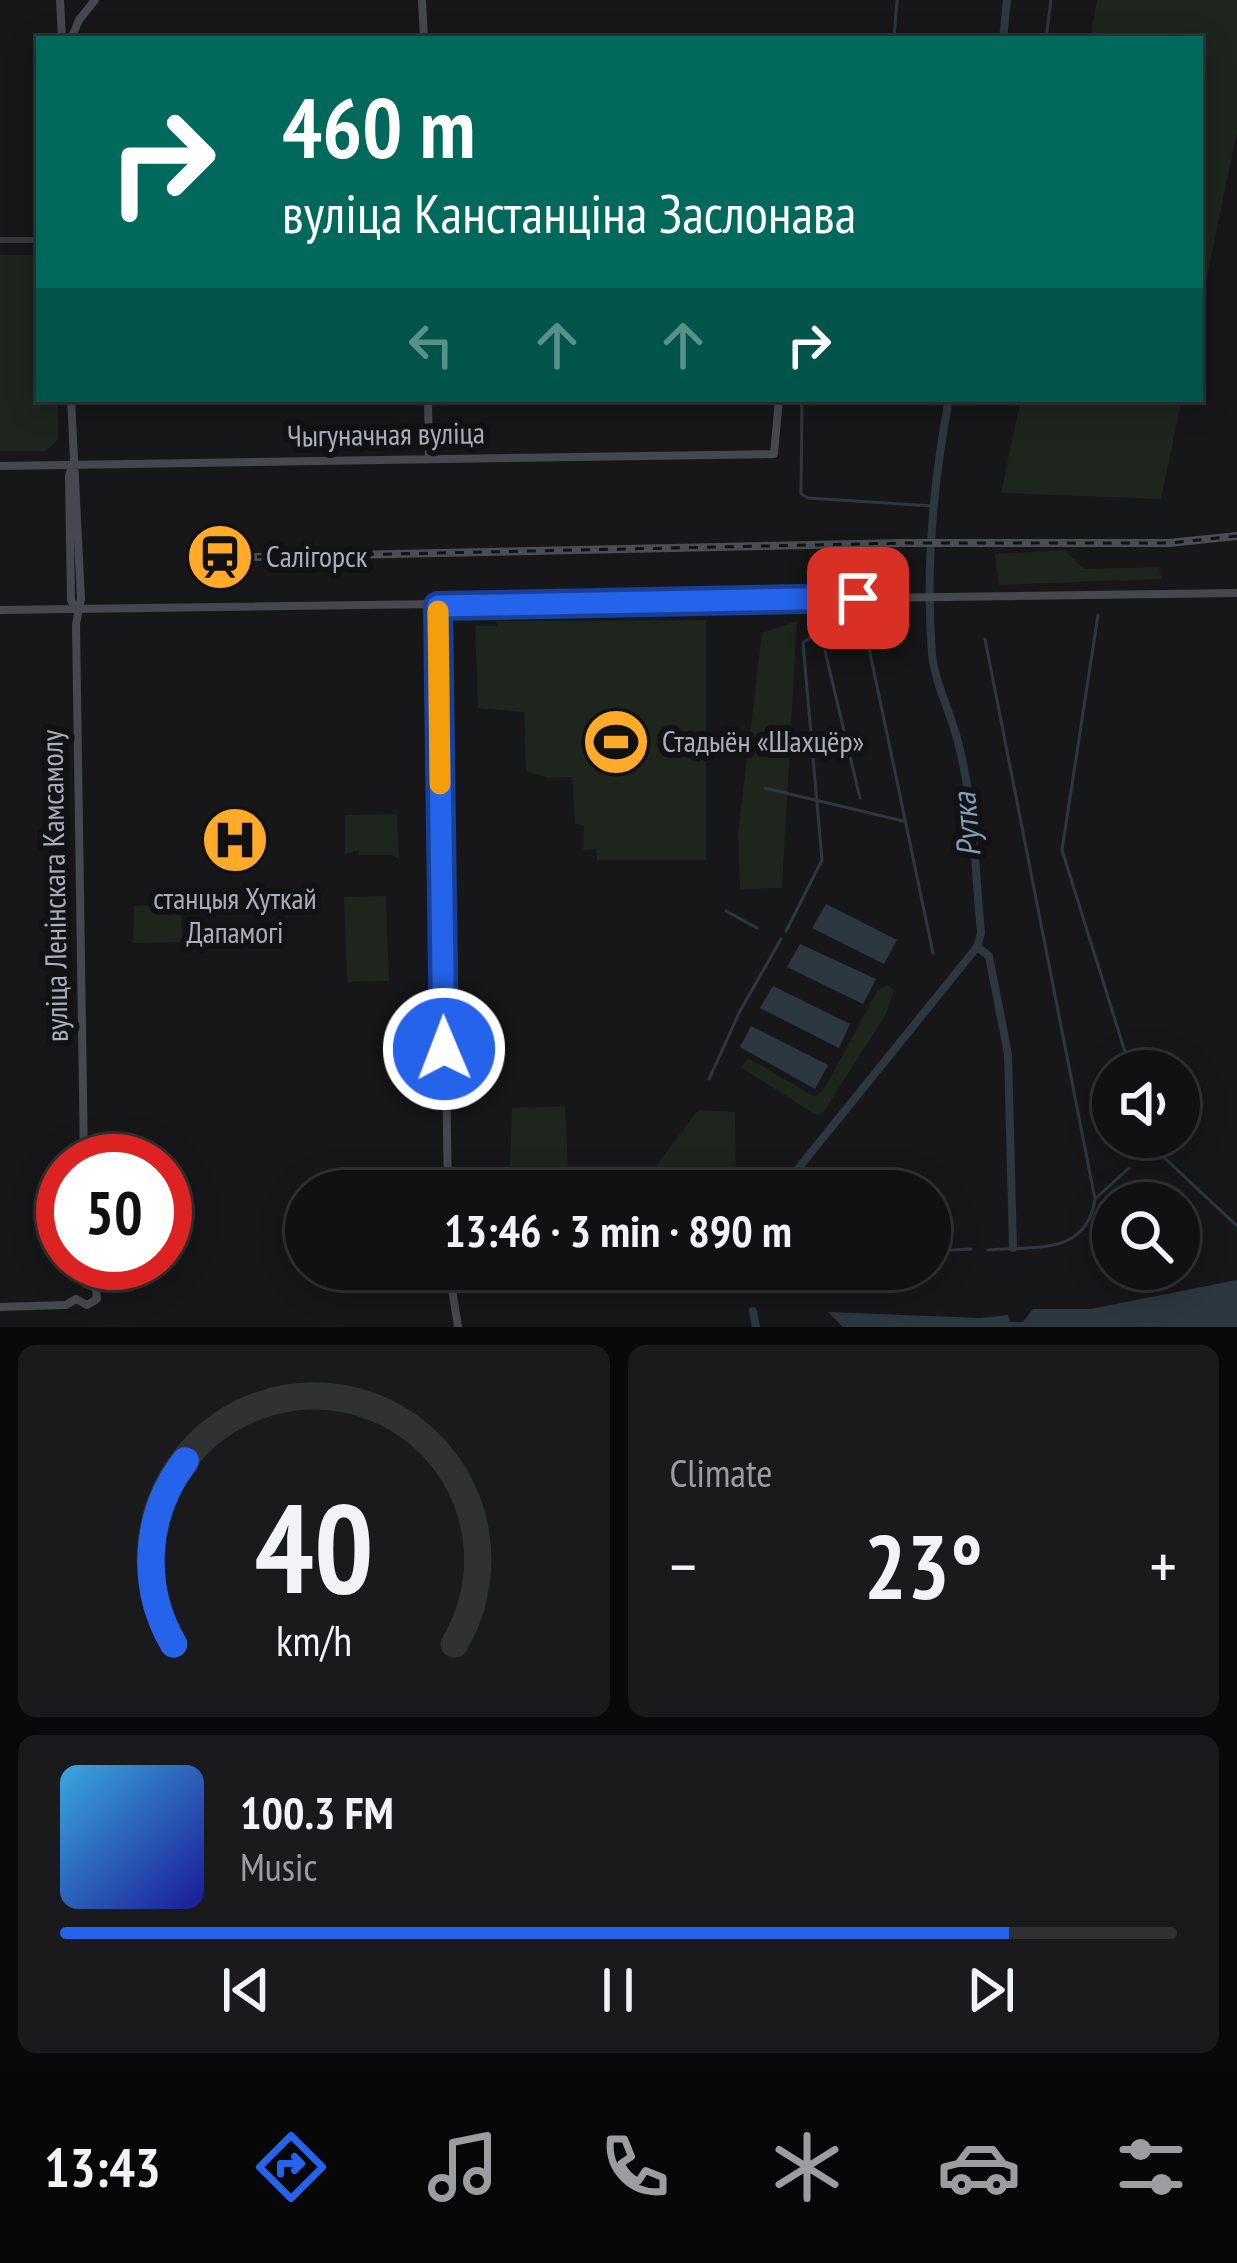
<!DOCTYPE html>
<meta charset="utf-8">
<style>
body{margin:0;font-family:"PT Sans Narrow",sans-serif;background:#1a1a1c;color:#f1f3f6;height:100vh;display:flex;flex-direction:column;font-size:45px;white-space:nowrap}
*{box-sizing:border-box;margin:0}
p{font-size:39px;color:#9c9da0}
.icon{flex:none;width:66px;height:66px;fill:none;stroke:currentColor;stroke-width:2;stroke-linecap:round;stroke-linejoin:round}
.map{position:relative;height:1327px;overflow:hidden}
.details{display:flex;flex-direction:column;gap:18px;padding:18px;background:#09090a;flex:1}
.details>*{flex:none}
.top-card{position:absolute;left:36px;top:36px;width:1167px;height:366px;border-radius:0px;box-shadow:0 6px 30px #0003,0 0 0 3px #303133;background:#00695c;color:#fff;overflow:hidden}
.fabs{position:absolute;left:1092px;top:1050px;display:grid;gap:24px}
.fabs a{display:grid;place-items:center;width:108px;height:108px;border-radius:50%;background:#111113;box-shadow:0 6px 30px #0003,0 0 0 3px #303133;font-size:60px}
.speed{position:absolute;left:36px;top:1134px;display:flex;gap:24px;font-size:60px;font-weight:700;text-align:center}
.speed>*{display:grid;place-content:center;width:156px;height:156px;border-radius:50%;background:#111113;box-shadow:0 6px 30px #0003,0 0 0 3px #303133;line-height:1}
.speed .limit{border:18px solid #d22;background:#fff;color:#111}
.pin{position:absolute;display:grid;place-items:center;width:102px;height:102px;color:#fff;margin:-51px;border-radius:24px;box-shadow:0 6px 18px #0006}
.me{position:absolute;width:132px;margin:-66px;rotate:359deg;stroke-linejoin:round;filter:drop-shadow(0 0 9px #0008)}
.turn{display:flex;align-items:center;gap:42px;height:252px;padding:0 48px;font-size:54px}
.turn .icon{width:156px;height:156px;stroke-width:2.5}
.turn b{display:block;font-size:84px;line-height:102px}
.lanes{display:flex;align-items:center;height:114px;padding:0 48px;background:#0003;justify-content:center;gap:60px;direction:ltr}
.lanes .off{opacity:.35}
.big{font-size:90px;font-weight:800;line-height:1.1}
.details .widget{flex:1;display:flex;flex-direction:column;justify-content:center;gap:18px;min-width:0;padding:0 42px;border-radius:18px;background:#1a1a1c}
.details .dial{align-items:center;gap:0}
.dial svg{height:312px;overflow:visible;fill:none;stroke:#303133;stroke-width:7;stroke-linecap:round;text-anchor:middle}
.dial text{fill:#f1f3f6;stroke:none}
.song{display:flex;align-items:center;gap:36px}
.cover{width:144px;height:144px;border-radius:18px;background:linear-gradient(135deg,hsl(200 70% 55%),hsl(240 70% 35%))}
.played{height:12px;border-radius:6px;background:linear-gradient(90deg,#2563eb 85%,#303133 85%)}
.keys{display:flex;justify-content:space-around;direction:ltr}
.heat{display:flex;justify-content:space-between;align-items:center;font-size:66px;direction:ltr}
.details .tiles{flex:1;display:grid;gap:18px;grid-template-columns:1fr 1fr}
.widget:last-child{grid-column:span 2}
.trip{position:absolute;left:285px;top:1170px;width:666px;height:120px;border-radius:60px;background:#111113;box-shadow:0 6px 30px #0003,0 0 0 3px #303133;font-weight:800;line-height:120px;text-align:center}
.dock{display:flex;height:192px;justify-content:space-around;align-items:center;background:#070708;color:#9c9da0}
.dock .icon{width:84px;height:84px}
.dock .active{color:#2563eb}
.dock b{font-size:54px;color:#f1f3f6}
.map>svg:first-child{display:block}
.green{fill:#1d251d}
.water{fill:#2c373f}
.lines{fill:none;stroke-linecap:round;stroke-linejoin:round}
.stream{stroke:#2c373f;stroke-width:3}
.canal{stroke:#2c373f;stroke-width:8}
.street{stroke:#38393f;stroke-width:6}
.secondary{stroke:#46484f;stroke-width:8}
.rail-casing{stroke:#4b4d54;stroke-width:8}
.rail{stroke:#121214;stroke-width:3;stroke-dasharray:9;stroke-linecap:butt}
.route-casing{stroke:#184099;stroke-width:30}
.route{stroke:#2563eb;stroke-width:21}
.slow{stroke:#f59e0b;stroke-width:21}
.labels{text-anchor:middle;stroke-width:12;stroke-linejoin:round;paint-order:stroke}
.street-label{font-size:30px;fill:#a8afba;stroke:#121214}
.poi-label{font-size:30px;fill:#a8afba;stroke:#121214;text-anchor:start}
.water-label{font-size:33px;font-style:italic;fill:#7da0b8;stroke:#121214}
</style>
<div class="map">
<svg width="1237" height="1327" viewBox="0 0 1237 1327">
<rect width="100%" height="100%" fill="#171719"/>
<path class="green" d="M1097 0H1237V131L1200 311V39H1090Z
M0 255H39V399H58V439L46 451H0Z
M1021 399H1182L1161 499 1001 493Z
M1065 550 1084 569 1159 567 1162 579 999 585 995 554Z
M706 620V860H597L596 849 583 850 584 825 575 824 572 777 548 778 526 771 524 712 478 708 475 626H497L496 621Z
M797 621 782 888 740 889 738 833 762 633Z
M397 814 399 859 391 855H359V851L345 854V815Z
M386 896 389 981 347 982 344 897Z
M181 903 182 942 133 943 134 906Z
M888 985 894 990 886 1014 823 1113 814 1114 741 1067 748 1058 814 1096 823 1091 878 990Z
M565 1106 568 1166H656L698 1110 735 1112 736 1191H509L512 1108Z
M609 1269H737V1287L609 1285Z"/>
<path class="water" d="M826 904 897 940 884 964 812 928Z
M800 944 876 979 863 1004 787 967Z
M773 986 850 1024 839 1048 760 1008Z
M751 1026 828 1065 815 1089 740 1047Z
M1237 1280V1327H843L828 1312 980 1318 1008 1315 1010 1322H1023L1033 1309H1091Z"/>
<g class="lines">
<path class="stream" d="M894 39 897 0
M1046 39 1051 0
M802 399 801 494 808 498 933 506
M1098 615 1062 850 1131 1071
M985 639 1095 1199C1087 1256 1034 1246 988 1250
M869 648 933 953
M825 651 860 798
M765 788 903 821
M726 911 757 928
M786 931 822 860 803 643 811 637 897 633
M709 1079 740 1011 781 939
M1152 1137 1155 1149 1237 1226
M1095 1199 1129 1168
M930 1234H942
M930 1251 971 1249"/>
<path class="canal" d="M1003 39 1007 0
M949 399C933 484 925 567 932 654 935 684 951 713 958 742 974 803 975 870 981 933L977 947 989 956 1008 1054 1013 1248
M780 1191 977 947
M753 1274V1269
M753 1311 756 1327"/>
<path class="street" d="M0 240H39"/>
<path class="secondary" d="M60 0 62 39
M422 0 424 39
M71 39 79 20 95 0
M71 399 81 599 76 624 84 1161
M428 399 429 457
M72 465 69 476 71 600 76 610
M0 466 774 454 779 399
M438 606 448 1191
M0 610 1237 593
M449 1269 458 1327
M86 1284V1263
M76 1299 87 1305 97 1299 96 1288 86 1284
M0 1307 66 1305 76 1299"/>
<g class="rail-casing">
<path id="rail" d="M203 558 905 543H1169L1237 536"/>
</g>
<use href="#rail" class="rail"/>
</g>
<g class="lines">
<g class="route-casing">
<path id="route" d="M444 1049 438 606 858 598"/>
</g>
<use href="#route" class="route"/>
<path class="slow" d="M438 611 440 784"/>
</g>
<defs>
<g id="station-disc" transform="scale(3.45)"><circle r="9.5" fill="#ffaa29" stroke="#121214"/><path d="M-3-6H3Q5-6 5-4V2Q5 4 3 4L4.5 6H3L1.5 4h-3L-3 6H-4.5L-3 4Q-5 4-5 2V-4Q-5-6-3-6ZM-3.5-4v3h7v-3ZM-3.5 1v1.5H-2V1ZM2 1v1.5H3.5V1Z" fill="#111"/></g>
<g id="stadium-disc" transform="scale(3.45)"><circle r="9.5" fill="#ffaa29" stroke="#121214"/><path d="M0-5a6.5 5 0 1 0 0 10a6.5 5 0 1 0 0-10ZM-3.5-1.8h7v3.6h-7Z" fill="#111"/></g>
<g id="hospital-disc" transform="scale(3.45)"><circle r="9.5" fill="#ffaa29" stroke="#121214"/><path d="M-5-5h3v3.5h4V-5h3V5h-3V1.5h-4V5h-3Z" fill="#111"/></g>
</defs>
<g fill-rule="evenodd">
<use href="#station-disc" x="220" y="557"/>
<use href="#stadium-disc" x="616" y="742"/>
<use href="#hospital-disc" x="235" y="840"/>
</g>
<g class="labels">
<g class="street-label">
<text transform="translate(386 435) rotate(-1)" y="10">Чыгуначная вуліца</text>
<text transform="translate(55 886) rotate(-91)" y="10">вуліца Ленінскага Камсамолу</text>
</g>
<g class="poi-label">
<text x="266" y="567">Салігорск</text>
<text x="662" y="752">Стадыён «Шахцёр»</text>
<text x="235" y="909" text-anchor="middle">станцыя Хуткай<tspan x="235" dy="34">Дапамогі</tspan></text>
</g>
<g class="water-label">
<text transform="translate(966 825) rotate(-95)" y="12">Рутка</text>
</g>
</g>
</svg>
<div class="fabs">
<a><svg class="icon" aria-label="sound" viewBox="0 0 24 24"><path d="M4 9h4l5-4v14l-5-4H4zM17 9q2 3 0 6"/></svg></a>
<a><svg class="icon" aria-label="search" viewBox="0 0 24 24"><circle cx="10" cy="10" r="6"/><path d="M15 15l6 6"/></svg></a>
</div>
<div class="speed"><div class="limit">50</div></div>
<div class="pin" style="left:858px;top:598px;background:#d93025"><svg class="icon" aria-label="arrive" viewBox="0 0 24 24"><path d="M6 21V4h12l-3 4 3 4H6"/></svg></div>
<svg class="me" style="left:444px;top:1049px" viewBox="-20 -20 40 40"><circle r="17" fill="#2563eb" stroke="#fff" stroke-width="3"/><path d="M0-11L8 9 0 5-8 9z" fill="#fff"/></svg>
<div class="trip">13:46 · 3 min · 890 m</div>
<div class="top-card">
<div class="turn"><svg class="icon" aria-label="right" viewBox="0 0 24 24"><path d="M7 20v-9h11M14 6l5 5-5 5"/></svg><div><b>460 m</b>вуліца Канстанціна Заслонава</div></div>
<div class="lanes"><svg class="icon off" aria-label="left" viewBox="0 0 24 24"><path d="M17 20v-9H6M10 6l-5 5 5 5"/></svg><svg class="icon off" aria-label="ahead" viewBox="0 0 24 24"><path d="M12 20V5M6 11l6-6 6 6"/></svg><svg class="icon off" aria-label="ahead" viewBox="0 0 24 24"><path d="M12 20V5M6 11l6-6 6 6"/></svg><svg class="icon" aria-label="right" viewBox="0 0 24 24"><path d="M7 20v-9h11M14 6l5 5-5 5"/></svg></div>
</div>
</div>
<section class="details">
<div class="tiles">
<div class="widget dial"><svg viewBox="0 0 100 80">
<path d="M14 69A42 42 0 1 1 86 69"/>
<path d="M14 69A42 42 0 0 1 17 22" stroke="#2563eb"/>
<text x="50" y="56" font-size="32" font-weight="700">40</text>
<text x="50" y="72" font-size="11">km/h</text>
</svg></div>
<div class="widget"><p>Climate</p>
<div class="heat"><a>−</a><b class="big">23°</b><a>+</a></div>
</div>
<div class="widget">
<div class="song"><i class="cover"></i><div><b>100.3 FM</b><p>Music</p></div></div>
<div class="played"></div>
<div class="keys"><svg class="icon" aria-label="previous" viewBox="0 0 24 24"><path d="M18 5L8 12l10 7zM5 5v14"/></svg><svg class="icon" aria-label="pause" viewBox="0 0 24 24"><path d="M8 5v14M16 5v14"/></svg><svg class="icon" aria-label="next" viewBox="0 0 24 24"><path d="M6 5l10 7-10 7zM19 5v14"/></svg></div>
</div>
</div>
</section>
<nav class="dock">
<b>13:43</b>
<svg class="icon active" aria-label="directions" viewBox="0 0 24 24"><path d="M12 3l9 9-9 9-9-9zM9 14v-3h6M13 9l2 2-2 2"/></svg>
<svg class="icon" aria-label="music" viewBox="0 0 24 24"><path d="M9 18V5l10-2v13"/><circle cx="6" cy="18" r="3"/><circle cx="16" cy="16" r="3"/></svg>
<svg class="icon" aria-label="phone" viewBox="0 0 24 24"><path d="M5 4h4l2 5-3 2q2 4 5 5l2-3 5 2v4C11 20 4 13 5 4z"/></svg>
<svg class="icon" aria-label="climate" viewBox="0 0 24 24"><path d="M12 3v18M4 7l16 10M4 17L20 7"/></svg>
<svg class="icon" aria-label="car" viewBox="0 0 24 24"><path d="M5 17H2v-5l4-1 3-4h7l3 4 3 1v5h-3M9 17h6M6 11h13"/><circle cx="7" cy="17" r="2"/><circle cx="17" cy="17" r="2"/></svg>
<svg class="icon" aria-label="filters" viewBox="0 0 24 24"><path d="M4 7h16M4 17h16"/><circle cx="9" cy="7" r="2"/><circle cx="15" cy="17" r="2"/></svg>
</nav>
